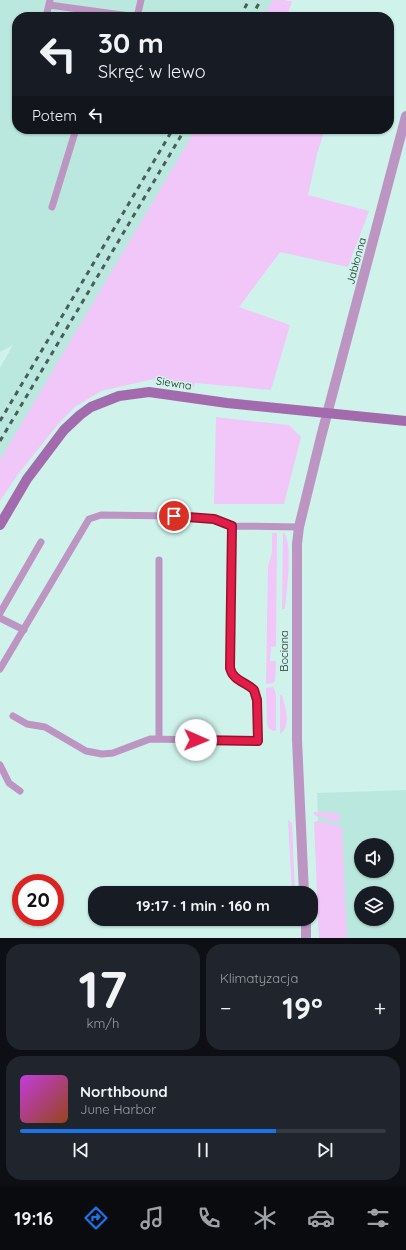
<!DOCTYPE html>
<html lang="pl">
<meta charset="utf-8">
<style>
body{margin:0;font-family:Quicksand,sans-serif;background:#20242c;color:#f1f3f6;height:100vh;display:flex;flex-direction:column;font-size:15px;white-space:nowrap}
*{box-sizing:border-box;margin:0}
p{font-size:13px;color:#9ea1a6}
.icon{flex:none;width:22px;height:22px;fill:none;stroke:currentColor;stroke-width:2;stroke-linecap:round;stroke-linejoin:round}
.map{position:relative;height:938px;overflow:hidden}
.details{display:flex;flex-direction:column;gap:6px;padding:6px;background:#0d0f14;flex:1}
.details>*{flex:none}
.banner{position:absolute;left:12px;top:12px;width:382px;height:122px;border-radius:16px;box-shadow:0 1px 3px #0004;background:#171b24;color:#f1f3f6;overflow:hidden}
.buttons{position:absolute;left:354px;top:838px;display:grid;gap:8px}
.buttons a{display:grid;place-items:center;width:40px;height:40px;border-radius:50%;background:#171b24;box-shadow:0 1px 3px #0004;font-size:20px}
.speed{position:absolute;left:12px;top:874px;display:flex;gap:8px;font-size:20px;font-weight:700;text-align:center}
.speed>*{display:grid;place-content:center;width:52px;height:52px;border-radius:50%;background:#171b24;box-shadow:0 1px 3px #0004;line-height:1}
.speed .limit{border:6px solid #d22;background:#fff;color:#111}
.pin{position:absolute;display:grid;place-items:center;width:34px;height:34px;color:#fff;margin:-17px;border:2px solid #fff;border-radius:50%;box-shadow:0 1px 4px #0007}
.me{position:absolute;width:44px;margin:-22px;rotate:91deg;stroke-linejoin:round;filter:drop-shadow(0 0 3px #0008)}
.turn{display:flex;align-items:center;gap:14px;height:84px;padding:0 20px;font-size:18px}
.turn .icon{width:52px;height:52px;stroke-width:2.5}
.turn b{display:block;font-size:28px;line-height:34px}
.then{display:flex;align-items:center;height:38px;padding:0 20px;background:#0003;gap:8px;font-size:15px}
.big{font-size:30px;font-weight:700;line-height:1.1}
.details .card{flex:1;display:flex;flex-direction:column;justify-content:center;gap:6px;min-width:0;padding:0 14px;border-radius:16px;background:#20242c}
.details .dial{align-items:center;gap:0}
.dial b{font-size:52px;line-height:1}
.song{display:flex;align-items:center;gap:12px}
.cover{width:48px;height:48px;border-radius:6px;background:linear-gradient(135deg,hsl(290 70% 55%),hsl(20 70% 35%))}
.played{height:4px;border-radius:2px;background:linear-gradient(90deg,#1a73e8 70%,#363941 70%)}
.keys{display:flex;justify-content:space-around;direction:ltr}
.heat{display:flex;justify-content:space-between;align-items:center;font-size:22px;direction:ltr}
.details .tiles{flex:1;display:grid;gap:6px;grid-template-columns:1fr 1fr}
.card:last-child{grid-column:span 2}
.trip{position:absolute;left:88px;top:886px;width:230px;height:40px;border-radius:16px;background:#171b24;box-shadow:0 1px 3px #0004;font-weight:700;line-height:40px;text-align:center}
.dock{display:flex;height:64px;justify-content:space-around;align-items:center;background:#090b0e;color:#9ea1a6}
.dock .icon{width:28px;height:28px}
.dock .selected{color:#1a73e8}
.dock b{font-size:18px;color:#f1f3f6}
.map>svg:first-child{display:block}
.built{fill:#bbe8de;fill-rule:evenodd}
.green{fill:#f1c6f9}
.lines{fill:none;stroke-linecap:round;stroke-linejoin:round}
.lane{stroke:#bc95c2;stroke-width:7}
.street{stroke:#bc95c2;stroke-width:10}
.secondary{stroke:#a36bad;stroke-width:10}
.rail{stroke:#4a5d59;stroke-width:3;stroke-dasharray:5 5;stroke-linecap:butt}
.route-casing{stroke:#92132f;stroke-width:10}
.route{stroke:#e11d48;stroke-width:7}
.labels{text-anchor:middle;stroke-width:3;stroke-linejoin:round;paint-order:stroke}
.street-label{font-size:11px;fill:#212f2c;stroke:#cff3eb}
</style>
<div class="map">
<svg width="406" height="938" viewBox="0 0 406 938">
<rect width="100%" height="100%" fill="#cff3eb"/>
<path class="built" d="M0 0H286L276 17H17V129H209L0 488V368L13 345 0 352Z
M406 790V938H322L317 793ZM361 845H387V871H361ZM361 893H387V919H361Z"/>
<path class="green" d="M273 0 292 1 287 17H263Z
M196 129H325L317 154 308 195 369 211 348 267 280 252 239 307 290 325 271 390 195 383 194 387 154 379 101 391 75 407 59 423 19 473 0 501V460Z
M216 417 289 425 301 437 284 504H214Z
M283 532C294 541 286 595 285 609H282Z
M272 533H277L276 646 271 647 270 661H276L275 681 273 683 266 684 268 566 272 553Z
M273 687 276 694V730L274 731 269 729 267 724 266 688Z
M280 695H282C285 707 292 726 280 734Z
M314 812 337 813 341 818 336 822 314 815Z
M288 820 292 823 295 893H292Z
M318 821 342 826 347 938H319L314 822Z"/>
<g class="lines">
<path class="lane" d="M49 5 137 17
M46 17 50 0
M137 17 141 0
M52 207 76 129
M0 613 41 542
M0 618 24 630
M0 669 89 519 101 515 174 516 213 519 232 526 299 527
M13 716 27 724 45 727 86 751 102 754 113 753 150 739 258 741 256 694C250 682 234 682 230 668L232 526
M159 739V560
M0 765 9 783 20 791"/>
<path class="street" d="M304 893 297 740V544L299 527 321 437 406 116
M306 919V938"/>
<path class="secondary" d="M0 525 27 479 64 430 80 415 91 407 119 396 149 392 227 403 406 421"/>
<path class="rail" d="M240 17 249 0
M251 17 261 0
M0 421 173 129
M0 441 185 129"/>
</g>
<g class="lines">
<g class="route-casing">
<path id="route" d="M174 516 214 519 232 526 230 668C233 681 246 682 254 690L257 700 258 741 196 740"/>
</g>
<use href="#route" class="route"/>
</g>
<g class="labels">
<g class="street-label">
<text transform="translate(356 261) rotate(-75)" y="4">Jabłonna</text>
<text transform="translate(174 383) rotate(9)" y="4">Siewna</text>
<text transform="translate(284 651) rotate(-90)" y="4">Bociana</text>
</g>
</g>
</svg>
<div class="buttons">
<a><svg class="icon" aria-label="sound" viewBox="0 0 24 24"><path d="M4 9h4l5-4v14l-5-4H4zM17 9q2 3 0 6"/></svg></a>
<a><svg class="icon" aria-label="layers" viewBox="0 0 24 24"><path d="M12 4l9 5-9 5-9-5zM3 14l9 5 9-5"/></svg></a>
</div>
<div class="speed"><div class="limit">20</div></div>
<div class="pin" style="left:174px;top:516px;background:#d93025"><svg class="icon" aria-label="arrive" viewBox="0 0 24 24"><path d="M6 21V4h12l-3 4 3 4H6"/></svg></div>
<svg class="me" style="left:196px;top:740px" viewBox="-20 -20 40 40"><circle r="19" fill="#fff"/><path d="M0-13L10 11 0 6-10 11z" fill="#e11d48"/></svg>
<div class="trip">19:17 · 1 min · 160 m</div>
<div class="banner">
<div class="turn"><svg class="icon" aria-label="left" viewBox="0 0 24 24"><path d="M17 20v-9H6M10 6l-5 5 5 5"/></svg><div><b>30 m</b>Skręć w lewo</div></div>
<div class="then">Potem<svg class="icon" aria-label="left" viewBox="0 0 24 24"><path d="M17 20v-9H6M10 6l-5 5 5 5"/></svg></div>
</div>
</div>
<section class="details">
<div class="tiles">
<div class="card dial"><b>17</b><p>km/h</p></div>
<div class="card"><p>Klimatyzacja</p>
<div class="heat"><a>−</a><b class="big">19°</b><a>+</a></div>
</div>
<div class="card">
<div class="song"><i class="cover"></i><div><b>Northbound</b><p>June Harbor</p></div></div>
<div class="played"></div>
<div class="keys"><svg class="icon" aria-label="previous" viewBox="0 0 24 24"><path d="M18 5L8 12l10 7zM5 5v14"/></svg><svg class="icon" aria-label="pause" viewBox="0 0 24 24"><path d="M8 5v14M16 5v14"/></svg><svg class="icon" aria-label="next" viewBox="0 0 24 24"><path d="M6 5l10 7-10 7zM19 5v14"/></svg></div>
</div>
</div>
</section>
<nav class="dock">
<b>19:16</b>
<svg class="icon selected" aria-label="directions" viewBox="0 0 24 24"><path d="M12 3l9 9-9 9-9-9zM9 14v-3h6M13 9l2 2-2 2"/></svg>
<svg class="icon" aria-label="music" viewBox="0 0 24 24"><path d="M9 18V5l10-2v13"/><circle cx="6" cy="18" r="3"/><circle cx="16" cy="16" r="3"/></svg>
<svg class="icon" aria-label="phone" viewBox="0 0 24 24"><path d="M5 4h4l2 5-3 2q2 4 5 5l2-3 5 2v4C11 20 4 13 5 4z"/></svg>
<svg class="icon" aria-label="climate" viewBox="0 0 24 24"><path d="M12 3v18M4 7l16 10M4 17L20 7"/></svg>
<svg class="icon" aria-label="car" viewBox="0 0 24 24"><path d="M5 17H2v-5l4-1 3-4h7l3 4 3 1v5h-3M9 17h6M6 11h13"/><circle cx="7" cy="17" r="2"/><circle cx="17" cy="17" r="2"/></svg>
<svg class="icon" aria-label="filters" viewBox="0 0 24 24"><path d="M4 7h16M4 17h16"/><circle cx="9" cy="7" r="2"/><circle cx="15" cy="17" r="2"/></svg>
</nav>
